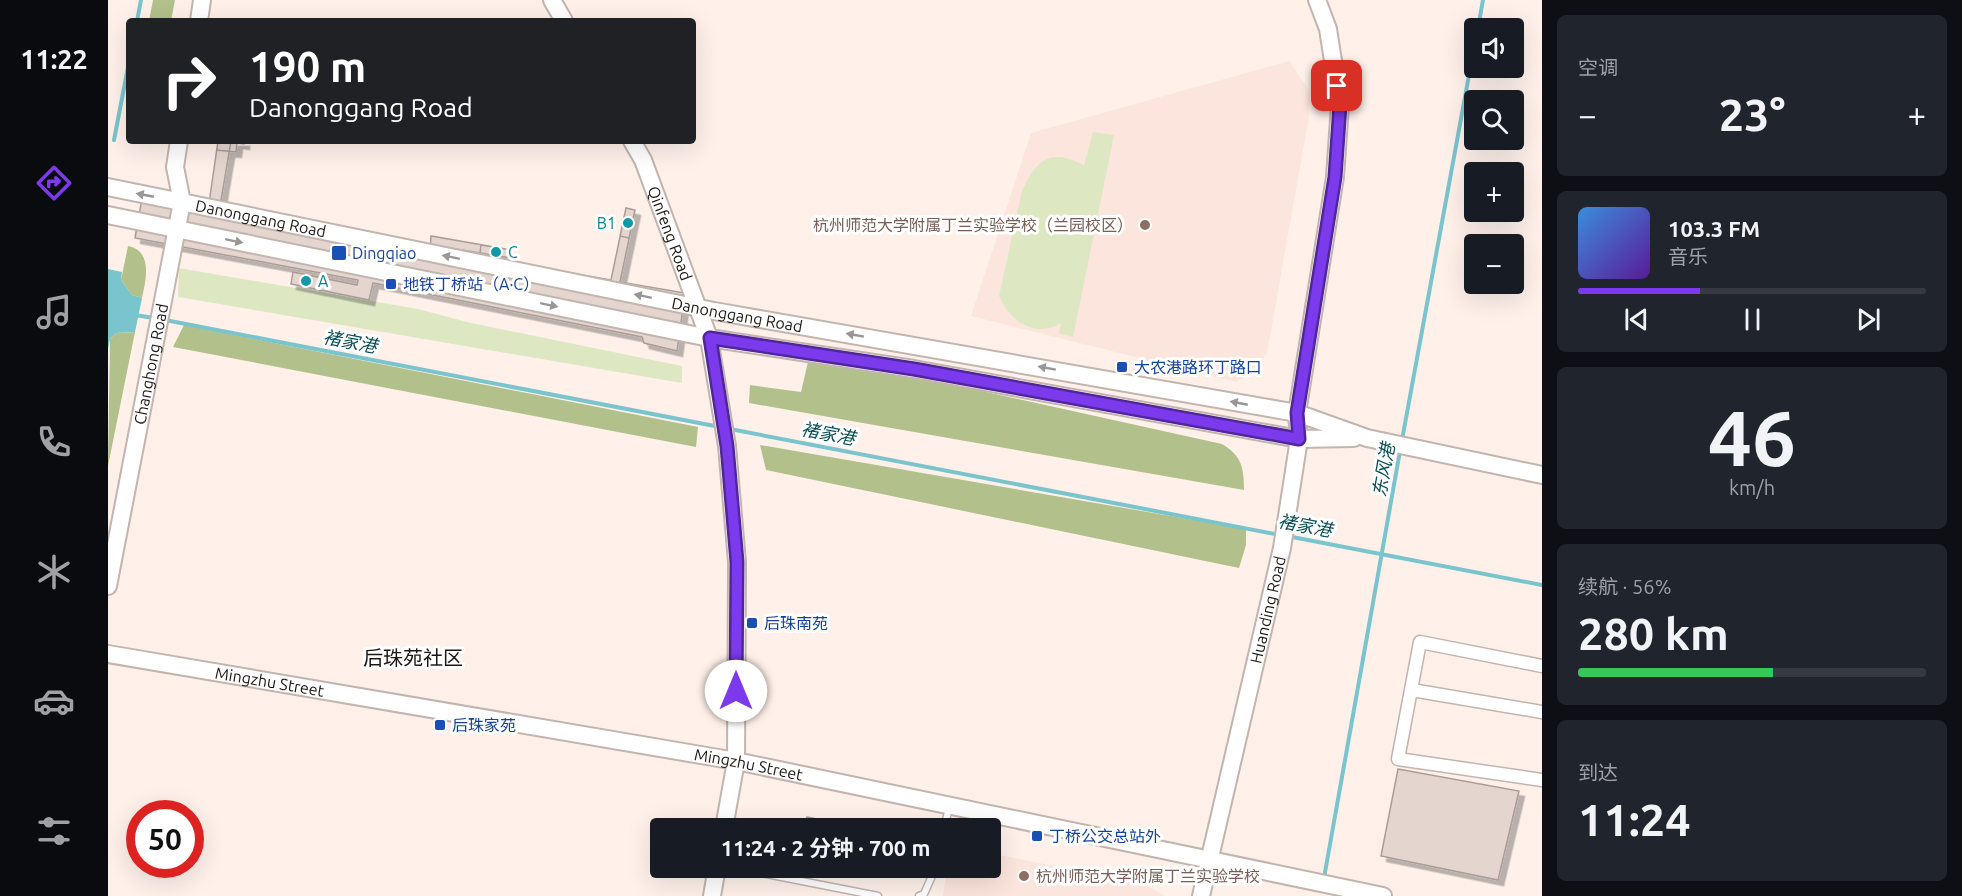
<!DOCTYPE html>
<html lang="zh">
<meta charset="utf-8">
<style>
body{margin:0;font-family:Ubuntu,"Noto Sans SC",sans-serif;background:#20242c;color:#f1f3f6;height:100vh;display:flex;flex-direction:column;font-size:22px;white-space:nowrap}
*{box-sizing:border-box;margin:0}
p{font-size:20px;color:#9ea1a6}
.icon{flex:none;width:33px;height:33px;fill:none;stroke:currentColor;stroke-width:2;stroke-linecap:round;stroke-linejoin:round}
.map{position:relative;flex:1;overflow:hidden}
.sheet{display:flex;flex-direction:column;gap:15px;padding:15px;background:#0d0f14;width:420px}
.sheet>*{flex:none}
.banner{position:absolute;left:18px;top:18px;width:570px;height:126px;border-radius:6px;box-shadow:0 6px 24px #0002;background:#202124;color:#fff;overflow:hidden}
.fabs{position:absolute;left:1356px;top:18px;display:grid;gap:12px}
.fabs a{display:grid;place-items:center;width:60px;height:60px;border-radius:6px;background:#171b24;box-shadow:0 6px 24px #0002;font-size:30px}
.speed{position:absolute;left:18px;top:800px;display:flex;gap:12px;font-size:30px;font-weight:700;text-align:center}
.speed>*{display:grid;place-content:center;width:78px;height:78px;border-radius:50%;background:#171b24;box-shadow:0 6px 24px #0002;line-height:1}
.speed .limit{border:9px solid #d22;background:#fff;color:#111}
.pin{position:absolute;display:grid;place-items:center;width:51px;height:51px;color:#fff;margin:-26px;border-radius:12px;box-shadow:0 3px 9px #0006}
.me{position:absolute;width:66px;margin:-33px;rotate:0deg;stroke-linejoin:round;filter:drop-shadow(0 0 4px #0008)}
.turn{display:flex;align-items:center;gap:21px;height:126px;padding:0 24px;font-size:27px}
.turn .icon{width:78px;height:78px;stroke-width:2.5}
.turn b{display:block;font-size:42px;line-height:51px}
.big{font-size:45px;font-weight:700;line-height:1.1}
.sheet .widget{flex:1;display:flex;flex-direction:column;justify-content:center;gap:9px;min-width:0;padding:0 21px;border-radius:9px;background:#20242c}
.sheet .dial{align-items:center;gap:0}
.dial b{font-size:78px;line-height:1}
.song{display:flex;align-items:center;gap:18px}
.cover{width:72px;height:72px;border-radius:9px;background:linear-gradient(135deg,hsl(210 70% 55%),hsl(270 70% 35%))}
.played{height:6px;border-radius:3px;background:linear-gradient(90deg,#7c3aed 35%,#363941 35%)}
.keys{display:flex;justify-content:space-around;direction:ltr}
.heat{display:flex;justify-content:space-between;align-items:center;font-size:33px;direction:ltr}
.charge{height:9px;border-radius:4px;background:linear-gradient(90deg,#34c759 56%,#363941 0)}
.trip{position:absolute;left:542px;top:818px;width:351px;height:60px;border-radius:6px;background:#171b24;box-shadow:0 6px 24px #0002;font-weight:700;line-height:60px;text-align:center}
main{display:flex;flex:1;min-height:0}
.tabs{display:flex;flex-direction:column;width:108px;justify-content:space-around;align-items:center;background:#090b0e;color:#9ea1a6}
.tabs .icon{width:42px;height:42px}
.tabs .active{color:#7c3aed}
.tabs b{font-size:27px;color:#f1f3f6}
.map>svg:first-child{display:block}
.built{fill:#fce5dc}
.green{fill:#dde8c3}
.forest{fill:#b2c08b}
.water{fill:#7ac4cd}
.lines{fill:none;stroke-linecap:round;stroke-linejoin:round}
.stream{stroke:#7ac4cd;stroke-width:4}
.building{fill:#e4d6cf;stroke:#aa9d97;stroke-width:1.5;filter:url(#shadow)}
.lane-casing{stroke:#c2b4ae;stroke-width:9}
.street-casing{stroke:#c2b4ae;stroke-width:15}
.secondary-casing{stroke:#c2b4ae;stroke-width:20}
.lane{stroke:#fff;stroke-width:6}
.street{stroke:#fff;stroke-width:12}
.secondary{stroke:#fff;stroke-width:16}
.oneway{fill:#999796}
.route-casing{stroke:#51269a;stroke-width:15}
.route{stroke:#7c3aed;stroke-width:10}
.culture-dot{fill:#0f9aa8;stroke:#fff;stroke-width:2}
.education-dot{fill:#8d6e63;stroke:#fff;stroke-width:2}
.transit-dot{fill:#1a4fb4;stroke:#fff;stroke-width:2}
.labels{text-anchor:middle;stroke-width:6;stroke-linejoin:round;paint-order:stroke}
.street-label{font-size:16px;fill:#1c1715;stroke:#fff}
.culture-label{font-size:16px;fill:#0d838f;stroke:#fff;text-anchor:start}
.education-label{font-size:16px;fill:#785e54;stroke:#fff;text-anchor:end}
.transit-label{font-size:16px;fill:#164399;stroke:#fff;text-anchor:start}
.water-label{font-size:18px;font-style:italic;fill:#0a4e55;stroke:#fff}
.quarter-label{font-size:20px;fill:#1c1715;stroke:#fff}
</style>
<main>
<nav class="tabs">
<b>11:22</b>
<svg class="icon active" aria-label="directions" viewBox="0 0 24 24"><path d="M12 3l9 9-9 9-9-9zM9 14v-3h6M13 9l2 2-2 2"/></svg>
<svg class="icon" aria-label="music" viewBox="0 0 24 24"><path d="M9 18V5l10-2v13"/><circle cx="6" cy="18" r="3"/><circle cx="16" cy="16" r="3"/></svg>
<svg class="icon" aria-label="phone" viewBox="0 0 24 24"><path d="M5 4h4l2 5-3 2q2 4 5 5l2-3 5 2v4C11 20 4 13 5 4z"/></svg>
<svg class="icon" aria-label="climate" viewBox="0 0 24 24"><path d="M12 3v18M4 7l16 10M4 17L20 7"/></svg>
<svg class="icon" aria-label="car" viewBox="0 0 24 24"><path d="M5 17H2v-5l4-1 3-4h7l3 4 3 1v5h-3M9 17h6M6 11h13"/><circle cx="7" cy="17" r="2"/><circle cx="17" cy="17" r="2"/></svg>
<svg class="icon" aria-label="filters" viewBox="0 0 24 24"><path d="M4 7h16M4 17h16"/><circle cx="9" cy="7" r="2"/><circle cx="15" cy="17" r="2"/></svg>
</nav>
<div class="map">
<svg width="1434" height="896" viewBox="0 0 1434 896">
<defs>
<filter id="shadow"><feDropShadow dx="5.5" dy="5.5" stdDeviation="0" flood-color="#0004"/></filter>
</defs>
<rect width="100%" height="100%" fill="#fff1ea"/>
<path class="built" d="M1181 61 1201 90V117L1159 353 1146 371 1128 382 863 316 923 133Z
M882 853 1037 885 1057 896H835L839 867H882Z"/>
<path class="green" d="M985 132 1006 135 965 337 951 333 953 323C927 339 901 320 891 296L914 191C929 159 942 148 976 165Z
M71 268 310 309 363 323 574 366V383L70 297Z"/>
<path class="forest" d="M45 0H67L63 21H41Z
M20 246C45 251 38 279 34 298L24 295 13 280Z
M76 325 590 427 588 447 65 347Z
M27 332 0 466 2 339 8 333Z
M702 353 1114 444C1134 456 1136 468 1136 490L641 403 642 385 693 392Z
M652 445 1138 529V545L1131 568 658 470Z"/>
<path class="water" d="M0 269 14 272 13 280 24 295 34 298 27 332 8 333 2 339 0 349Z"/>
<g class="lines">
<path class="stream" d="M29 21 33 0
M1370 28 1375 0
M6 140 21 62
M27 315 46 318
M57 320 612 427
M622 429 1172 535
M1294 440 1366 48
M1179 536 1434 585
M1216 878 1292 451"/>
</g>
<path class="building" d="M110 141H123L111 212 322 249 323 236 404 250 403 258 335 247V251L503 280 518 208 527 210 512 282 577 293 569 351 536 343 534 337 265 283 261 300 183 284 185 272 249 285 250 280 27 238 34 198 100 210Z
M110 141H136V144L129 143 128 152 109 150Z
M518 208 527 210 521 238 512 236Z
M373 245 404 250 403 258 372 253Z
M185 272 214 278 212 290 183 284Z
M1290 769 1411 791 1390 880 1273 856Z
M699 817 755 828H697Z"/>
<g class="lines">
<g class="lane-casing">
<path id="lane" d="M836 828 841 808
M622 867 770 896
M811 896 816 894 828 867"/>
</g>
<g class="street-casing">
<path id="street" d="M1434 666 1312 642 1290 759 1434 780
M1304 690 1434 712"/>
</g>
<g class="secondary-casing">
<g id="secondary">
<path d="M444 0 456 21"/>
<path d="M91 21 94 0"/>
<path id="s1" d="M524 141 535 160 601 338 619 446 629 562 628 761 616 828"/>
<path id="s2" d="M0 187 606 311 1189 413 1259 438 1434 475"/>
<path d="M0 215 601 338 806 369 1191 439 1246 438"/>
<path id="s3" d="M0 586 74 202 67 167 71 141"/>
<path id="s4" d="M0 654 628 761 1275 896"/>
<path d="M604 896 609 867"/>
<path id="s5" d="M1093 896 1174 548 1191 439 1189 413 1227 177 1232 105 1220 29 1209 0"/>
</g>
</g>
<use href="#lane" class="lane"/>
<use href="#street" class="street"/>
<use href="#secondary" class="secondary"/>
</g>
<defs><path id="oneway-solid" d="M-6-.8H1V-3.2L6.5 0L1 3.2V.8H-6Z" transform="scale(1.5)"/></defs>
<g class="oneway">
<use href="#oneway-solid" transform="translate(37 195) rotate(-169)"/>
<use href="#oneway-solid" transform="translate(126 241) rotate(12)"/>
<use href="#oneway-solid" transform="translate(343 257) rotate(-168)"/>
<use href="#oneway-solid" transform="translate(535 296) rotate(-168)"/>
<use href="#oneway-solid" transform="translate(441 305) rotate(12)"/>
<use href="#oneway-solid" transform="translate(747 335) rotate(-170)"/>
<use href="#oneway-solid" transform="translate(939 368) rotate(-170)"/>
<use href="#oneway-solid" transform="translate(1131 403) rotate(-169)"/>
</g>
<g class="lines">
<g class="route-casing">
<path id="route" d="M628 691 629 562 619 446 602 338 806 369 1191 439 1189 413 1227 177 1232 105 1229 86"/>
</g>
<use href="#route" class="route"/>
</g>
<g class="culture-dot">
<circle cx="520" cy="223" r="6"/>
<circle cx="388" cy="252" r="6"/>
<circle cx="198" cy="281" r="6"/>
</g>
<g class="education-dot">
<circle cx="1037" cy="225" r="6"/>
<circle cx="916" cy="876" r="6"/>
</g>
<g class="transit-dot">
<rect x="223" y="245" width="16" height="16" rx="3"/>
<rect x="277" y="278" width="12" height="12" rx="3"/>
<rect x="1008" y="361" width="12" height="12" rx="3"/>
<rect x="638" y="617" width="12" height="12" rx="3"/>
<rect x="326" y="719" width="12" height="12" rx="3"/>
<rect x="923" y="830" width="12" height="12" rx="3"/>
</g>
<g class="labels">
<g class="street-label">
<text dy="6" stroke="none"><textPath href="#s2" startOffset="156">Danonggang Road</textPath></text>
<text dy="6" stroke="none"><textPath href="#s1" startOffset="100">Qinfeng Road</textPath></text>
<text dy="6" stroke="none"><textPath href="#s2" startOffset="642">Danonggang Road</textPath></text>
<text dy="6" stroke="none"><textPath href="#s3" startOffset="226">Changhong Road</textPath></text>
<text dy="6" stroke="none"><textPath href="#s5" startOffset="294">Huanding Road</textPath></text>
<text dy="6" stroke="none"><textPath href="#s4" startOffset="164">Mingzhu Street</textPath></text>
<text dy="6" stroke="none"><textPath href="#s4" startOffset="650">Mingzhu Street</textPath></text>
</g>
<g class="culture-label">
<text x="508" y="229" text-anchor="end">B1</text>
<text x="400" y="258">C</text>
<text x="210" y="287">A</text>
</g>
<g class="education-label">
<text x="1025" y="231">杭州师范大学附属丁兰实验学校（兰园校区）</text>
<text x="928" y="882" text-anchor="start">杭州师范大学附属丁兰实验学校</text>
</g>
<g class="transit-label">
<text x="244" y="259">Dingqiao</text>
<text x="295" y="290">地铁丁桥站（A·C）</text>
<text x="1026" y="373">大农港路环丁路口</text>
<text x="656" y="629">后珠南苑</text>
<text x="344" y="731">后珠家苑</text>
<text x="941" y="842">丁桥公交总站外</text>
</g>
<g class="water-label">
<text transform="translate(242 342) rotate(11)" y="6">褚家港</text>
<text transform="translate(720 434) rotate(11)" y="6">褚家港</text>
<text transform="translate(1276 470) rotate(-80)" y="6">东风港</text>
<text transform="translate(1197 526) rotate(11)" y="6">褚家港</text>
</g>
<g class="quarter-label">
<text x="305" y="665">后珠苑社区</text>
</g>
</g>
</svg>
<div class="fabs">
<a><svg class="icon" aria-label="sound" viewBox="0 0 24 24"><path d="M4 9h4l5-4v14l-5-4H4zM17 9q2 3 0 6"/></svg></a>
<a><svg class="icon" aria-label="search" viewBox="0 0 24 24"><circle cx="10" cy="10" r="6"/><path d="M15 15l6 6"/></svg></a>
<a>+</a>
<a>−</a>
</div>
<div class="speed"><div class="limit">50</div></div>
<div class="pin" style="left:1229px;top:86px;background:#d93025"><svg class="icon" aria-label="arrive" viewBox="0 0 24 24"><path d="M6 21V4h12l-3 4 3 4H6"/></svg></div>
<svg class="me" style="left:628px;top:691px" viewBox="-20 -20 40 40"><circle r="19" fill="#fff"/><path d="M0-13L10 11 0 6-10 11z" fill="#7c3aed"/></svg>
<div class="trip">11:24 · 2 分钟 · 700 m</div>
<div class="banner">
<div class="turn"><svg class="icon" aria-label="right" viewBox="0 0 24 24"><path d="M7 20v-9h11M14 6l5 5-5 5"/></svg><div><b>190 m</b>Danonggang Road</div></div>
</div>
</div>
<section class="sheet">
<div class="widget"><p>空调</p>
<div class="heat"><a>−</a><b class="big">23°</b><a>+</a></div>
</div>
<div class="widget">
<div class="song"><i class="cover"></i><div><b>103.3 FM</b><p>音乐</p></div></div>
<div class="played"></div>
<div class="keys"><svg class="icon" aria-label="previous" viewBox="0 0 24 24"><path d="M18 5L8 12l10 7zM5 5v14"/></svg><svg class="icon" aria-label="pause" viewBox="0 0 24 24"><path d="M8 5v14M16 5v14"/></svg><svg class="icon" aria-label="next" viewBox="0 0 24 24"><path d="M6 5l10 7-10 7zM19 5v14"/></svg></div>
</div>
<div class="widget dial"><b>46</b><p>km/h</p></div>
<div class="widget"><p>续航 · 56%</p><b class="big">280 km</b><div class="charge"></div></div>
<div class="widget"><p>到达</p><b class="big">11:24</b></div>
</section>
</main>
